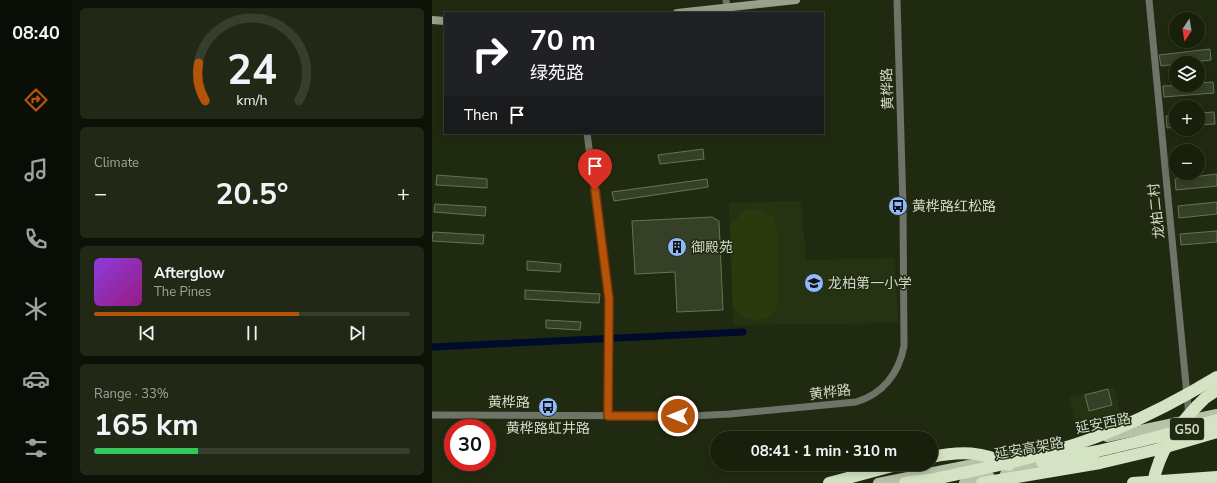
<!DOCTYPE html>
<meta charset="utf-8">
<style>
body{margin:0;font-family:"Nunito Sans","Noto Sans SC",sans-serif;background:#212815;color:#f1f3f6;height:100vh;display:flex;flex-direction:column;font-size:15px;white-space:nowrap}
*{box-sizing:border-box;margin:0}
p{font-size:13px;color:#9fa39d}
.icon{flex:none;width:22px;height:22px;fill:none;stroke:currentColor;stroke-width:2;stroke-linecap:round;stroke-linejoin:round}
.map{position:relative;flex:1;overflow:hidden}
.side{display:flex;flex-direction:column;gap:8px;padding:8px;background:#0d1207;width:360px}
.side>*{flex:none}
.top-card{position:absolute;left:12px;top:12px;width:380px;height:122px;border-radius:0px;box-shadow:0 2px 10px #0003,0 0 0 1px #363e2d;background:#202124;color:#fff;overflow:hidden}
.needle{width:26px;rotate:192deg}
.buttons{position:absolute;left:737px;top:12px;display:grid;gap:8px}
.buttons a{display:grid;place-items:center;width:36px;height:36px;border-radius:50%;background:#18200c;box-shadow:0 2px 10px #0003,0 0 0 1px #363e2d;font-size:20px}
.speed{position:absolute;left:12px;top:419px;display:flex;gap:8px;font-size:20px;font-weight:700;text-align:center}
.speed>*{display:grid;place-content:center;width:52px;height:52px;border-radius:50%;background:#18200c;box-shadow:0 2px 10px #0003,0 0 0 1px #363e2d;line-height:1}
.speed .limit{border:6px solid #d22;background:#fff;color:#111}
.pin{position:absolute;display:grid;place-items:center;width:34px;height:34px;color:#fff;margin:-41px -17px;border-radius:50% 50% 50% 0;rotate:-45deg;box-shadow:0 0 4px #0007}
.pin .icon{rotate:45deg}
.me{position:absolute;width:44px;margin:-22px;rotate:270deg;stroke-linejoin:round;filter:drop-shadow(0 0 3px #0008)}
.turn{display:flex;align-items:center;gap:14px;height:84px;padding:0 20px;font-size:18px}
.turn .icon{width:52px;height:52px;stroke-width:2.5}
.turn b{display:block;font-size:28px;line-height:34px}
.then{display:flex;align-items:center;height:38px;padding:0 20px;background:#0003;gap:8px;font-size:15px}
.big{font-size:30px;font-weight:700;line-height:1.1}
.side .card{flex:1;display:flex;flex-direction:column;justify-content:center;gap:6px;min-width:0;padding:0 14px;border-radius:6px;background:#212815}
.side .dial{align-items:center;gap:0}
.dial svg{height:104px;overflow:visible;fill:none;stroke:#363e2d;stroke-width:7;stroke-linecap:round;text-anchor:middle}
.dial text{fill:#f1f3f6;stroke:none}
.song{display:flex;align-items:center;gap:12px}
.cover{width:48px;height:48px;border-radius:6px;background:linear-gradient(135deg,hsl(270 70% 55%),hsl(310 70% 35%))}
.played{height:4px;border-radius:2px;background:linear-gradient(90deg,#b45309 65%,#363e2d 65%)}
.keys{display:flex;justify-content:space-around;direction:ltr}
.heat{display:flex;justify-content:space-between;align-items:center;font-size:22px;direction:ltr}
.charge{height:6px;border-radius:3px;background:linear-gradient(90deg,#34c759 33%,#363e2d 0)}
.trip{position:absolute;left:278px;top:431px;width:228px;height:40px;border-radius:20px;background:#18200c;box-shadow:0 2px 10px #0003,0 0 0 1px #363e2d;font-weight:700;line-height:40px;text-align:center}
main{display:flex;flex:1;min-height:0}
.tab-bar{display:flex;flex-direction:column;width:72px;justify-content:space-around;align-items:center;background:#0a0d05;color:#9fa39d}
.tab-bar .icon{width:28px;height:28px}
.tab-bar .selected{color:#b45309}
.tab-bar b{font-size:18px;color:#f1f3f6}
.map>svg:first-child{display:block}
.built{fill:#263313}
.green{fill:#2a3a0d}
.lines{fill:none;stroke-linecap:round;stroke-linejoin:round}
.canal{stroke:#000a2b;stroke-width:7}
.building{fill:#354026;stroke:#677357}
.street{stroke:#6e7467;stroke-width:7}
.secondary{stroke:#98a18c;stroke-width:8}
.primary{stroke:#b7c3a9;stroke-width:10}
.highway{stroke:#d4e3c3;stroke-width:12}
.highway-bridge{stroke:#d4e3c3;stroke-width:12}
.route-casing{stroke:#753606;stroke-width:10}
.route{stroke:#b45309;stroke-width:7}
.labels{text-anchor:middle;stroke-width:3;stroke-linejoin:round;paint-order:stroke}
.shield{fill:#202a10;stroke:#9ba390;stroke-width:1}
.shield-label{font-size:13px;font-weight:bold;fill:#d0d7c7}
.street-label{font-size:14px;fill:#d0d7c7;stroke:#202a10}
.poi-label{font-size:14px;fill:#d0d7c7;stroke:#202a10;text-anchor:start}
</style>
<main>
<nav class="tab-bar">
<b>08:40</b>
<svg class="icon selected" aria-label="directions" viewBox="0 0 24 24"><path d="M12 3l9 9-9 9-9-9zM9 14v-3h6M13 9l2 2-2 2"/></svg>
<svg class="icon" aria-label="music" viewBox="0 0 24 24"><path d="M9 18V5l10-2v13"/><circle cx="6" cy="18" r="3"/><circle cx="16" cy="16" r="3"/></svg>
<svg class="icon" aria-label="phone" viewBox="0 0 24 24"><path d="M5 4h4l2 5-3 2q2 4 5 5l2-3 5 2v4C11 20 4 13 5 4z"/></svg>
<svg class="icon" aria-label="climate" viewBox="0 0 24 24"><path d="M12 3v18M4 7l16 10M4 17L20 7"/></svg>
<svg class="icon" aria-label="car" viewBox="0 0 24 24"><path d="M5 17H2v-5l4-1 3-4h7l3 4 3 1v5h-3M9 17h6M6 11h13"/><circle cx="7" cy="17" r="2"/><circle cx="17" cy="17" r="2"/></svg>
<svg class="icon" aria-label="filters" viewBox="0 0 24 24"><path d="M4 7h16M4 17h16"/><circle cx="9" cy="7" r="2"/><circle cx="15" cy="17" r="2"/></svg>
</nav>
<section class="side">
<div class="card dial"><svg viewBox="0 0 100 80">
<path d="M14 69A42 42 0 1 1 86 69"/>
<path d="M14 69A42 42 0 0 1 9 40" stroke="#b45309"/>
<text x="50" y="56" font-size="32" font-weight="700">24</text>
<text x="50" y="72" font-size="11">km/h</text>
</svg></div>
<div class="card"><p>Climate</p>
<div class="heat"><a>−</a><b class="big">20.5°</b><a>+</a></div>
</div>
<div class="card">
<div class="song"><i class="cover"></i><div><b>Afterglow</b><p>The Pines</p></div></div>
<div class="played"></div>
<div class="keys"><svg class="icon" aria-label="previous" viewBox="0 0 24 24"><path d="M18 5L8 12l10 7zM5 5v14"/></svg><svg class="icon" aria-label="pause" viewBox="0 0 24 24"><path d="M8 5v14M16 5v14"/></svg><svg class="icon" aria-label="next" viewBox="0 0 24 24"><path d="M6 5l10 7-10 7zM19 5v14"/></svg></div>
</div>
<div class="card"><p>Range · 33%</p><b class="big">165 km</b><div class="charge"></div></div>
</section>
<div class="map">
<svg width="785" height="483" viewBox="0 0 785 483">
<rect width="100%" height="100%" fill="#202a10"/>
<path class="built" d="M369 201 374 260 462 258 466 323 301 325 297 203Z
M682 387 689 417 644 427 637 397Z"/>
<path class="green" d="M317 209 329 211 340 216 344 225 346 233 345 309C342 312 338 316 335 317 321 324 309 317 301 307L298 226 310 213Z"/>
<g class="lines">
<path class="canal" d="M0 347 311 332"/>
</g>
<path class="building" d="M778 49 779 60 729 66 727 55Z
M781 82 782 93 732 97 731 86 766 85V83Z
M782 112 783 124 766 125V113Z
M734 116H744V127L735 128Z
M271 149 272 159 228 164 226 155Z
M785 174V186L744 190 743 179Z
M5 175 55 179V188L4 185Z
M275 179 276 187 182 201 180 192Z
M785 202V214L747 218 746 206Z
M3 204 54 207 53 216 2 212Z
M280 217 287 221 291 310 245 312 243 272 203 274 200 221Z
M785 231V242L749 245 748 234Z
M1 232 52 235 51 244 0 241Z
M95 261 129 264 128 272 95 270Z
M93 290 168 294 167 303 93 299Z
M114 320 149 322 148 330 114 328Z
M676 389 680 405 657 411 653 395Z"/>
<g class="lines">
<path class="street" d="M294 0 295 7
M717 0 757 416
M155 133 177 299 176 416
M0 415 259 416 298 414 424 402C451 394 467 373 472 346L471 206 465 0"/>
<path class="secondary" d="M245 13 364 0
M0 20 13 21"/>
<path class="primary" d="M675 437 785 414
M573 474 618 464
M446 483 591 454
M532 483 558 477"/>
<path class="highway" d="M765 406 773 398 785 390
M725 437 785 420
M727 449 785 432
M397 483 468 464
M473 483 503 479
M701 483 785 477"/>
<path class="highway-bridge" d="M499 457C528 451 551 451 577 465
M610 462 666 451 725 437
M503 479C563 466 625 454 682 430 718 415 752 397 785 377
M550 483 668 463 727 449
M721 483C727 452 744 428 765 406"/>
</g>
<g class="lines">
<g class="route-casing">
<path id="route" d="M163 190 177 299 176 416H246"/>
</g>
<use href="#route" class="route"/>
</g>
<defs>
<g id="bus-disc" transform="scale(1)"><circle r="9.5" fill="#8eb9fd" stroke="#202a10"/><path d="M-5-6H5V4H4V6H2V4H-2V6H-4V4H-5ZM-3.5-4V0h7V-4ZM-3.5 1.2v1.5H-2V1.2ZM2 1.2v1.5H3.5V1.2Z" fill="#111"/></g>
<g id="building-disc" transform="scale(1)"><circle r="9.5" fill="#8eb9fd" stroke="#202a10"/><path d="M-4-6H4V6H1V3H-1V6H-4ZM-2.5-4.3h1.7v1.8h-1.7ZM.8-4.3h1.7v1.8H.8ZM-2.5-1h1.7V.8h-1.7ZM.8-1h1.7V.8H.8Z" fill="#111"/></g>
<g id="school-disc" transform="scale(1)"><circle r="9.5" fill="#8eb9fd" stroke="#202a10"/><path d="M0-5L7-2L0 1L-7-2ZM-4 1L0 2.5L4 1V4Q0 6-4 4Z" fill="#111"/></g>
</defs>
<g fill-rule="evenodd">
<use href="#bus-disc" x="466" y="206"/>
<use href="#building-disc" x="245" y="247"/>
<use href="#school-disc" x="382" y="283"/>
<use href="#bus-disc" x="116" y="407"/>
</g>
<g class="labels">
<rect class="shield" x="738" y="418" width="34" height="22" rx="3"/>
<g class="shield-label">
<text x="755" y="434">G50</text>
</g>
<g class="street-label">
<text transform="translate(455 89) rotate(-92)" y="5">黄桦路</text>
<text transform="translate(724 211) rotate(-96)" y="5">龙柏二村</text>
<text transform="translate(398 392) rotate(-7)" y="5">黄桦路</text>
<text x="77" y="407">黄桦路</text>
<text transform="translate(671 423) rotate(-11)" y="5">延安西路</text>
<text transform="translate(597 448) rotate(-10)" y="5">延安高架路</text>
</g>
<g class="poi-label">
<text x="480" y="211">黄桦路红松路</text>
<text x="259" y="252">御殿苑</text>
<text x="396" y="288">龙柏第一小学</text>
<text x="116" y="433" text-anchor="middle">黄桦路虹井路</text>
</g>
</g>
</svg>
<div class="buttons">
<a><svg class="needle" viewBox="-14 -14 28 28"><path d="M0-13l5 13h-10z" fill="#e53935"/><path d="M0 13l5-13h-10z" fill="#9fa39d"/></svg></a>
<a><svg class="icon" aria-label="layers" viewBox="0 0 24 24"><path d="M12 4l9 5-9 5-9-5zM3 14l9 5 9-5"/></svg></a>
<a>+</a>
<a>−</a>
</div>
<div class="speed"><div class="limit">30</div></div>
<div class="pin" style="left:163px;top:190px;background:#d93025"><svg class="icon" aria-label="arrive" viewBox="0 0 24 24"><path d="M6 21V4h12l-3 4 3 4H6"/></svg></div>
<svg class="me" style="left:246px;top:416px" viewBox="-20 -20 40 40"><circle r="17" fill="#b45309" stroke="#fff" stroke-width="3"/><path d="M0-11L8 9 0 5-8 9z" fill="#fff"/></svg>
<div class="trip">08:41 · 1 min · 310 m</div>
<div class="top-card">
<div class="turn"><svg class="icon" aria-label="right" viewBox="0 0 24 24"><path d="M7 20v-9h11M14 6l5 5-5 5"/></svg><div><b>70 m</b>绿苑路</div></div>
<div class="then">Then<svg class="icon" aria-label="arrive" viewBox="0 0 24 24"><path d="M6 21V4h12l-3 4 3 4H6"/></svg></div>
</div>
</div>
</main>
